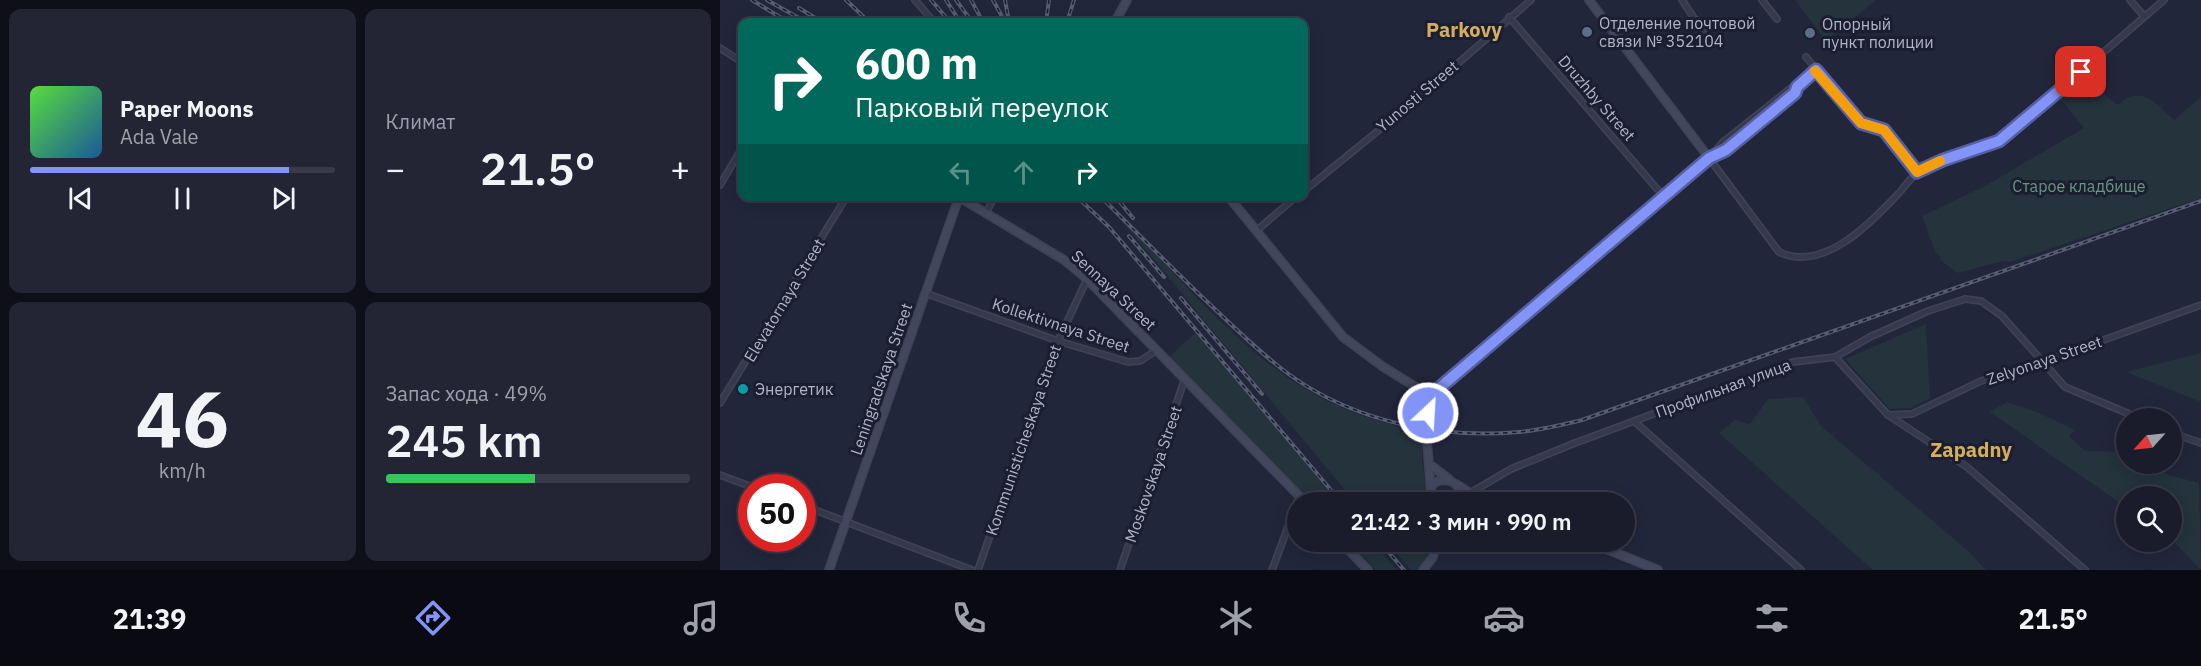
<!DOCTYPE html>
<html lang="ru">
<meta charset="utf-8">
<style>
body{margin:0;font-family:"IBM Plex Sans",sans-serif;background:#232534;color:#f1f3f6;height:100vh;display:flex;flex-direction:column;font-size:22px;white-space:nowrap}
*{box-sizing:border-box;margin:0}
p{font-size:20px;color:#9fa1a9}
.icon{flex:none;width:33px;height:33px;fill:none;stroke:currentColor;stroke-width:2;stroke-linecap:round;stroke-linejoin:round}
.map{position:relative;flex:1;overflow:hidden}
.drawer{display:flex;flex-direction:column;gap:9px;padding:9px;background:#0e0f18;width:720px}
.drawer>*{flex:none}
.top-card{position:absolute;left:18px;top:18px;width:570px;height:183px;border-radius:12px;box-shadow:0 3px 15px #0003,0 0 0 2px #383a48;background:#00695c;color:#fff;overflow:hidden}
.needle{width:39px;rotate:243deg}
.fabs{position:absolute;left:1396px;top:408px;display:grid;gap:12px}
.fabs a{display:grid;place-items:center;width:66px;height:66px;border-radius:50%;background:#1a1c2c;box-shadow:0 3px 15px #0003,0 0 0 2px #383a48;font-size:30px}
.speed{position:absolute;left:18px;top:474px;display:flex;gap:12px;font-size:30px;font-weight:700;text-align:center}
.speed>*{display:grid;place-content:center;width:78px;height:78px;border-radius:50%;background:#1a1c2c;box-shadow:0 3px 15px #0003,0 0 0 2px #383a48;line-height:1}
.speed .limit{border:9px solid #d22;background:#fff;color:#111}
.pin{position:absolute;display:grid;place-items:center;width:51px;height:51px;color:#fff;margin:-26px;border-radius:12px;box-shadow:0 3px 9px #0006}
.me{position:absolute;width:66px;margin:-33px;rotate:25deg;stroke-linejoin:round;filter:drop-shadow(0 0 4px #0008)}
.turn{display:flex;align-items:center;gap:21px;height:126px;padding:0 18px;font-size:27px}
.turn .icon{width:78px;height:78px;stroke-width:2.5}
.turn b{display:block;font-size:42px;line-height:51px}
.lanes{display:flex;align-items:center;height:57px;padding:0 18px;background:#0003;justify-content:center;gap:30px;direction:ltr}
.lanes .off{opacity:.35}
.big{font-size:45px;font-weight:600;line-height:1.1}
.drawer .tile{flex:1;display:flex;flex-direction:column;justify-content:center;gap:9px;min-width:0;padding:0 21px;border-radius:12px;background:#232534}
.drawer .dial{align-items:center;gap:0}
.dial b{font-size:78px;line-height:1}
.song{display:flex;align-items:center;gap:18px}
.cover{width:72px;height:72px;border-radius:9px;background:linear-gradient(135deg,hsl(110 70% 55%),hsl(210 70% 35%))}
.played{height:6px;border-radius:3px;background:linear-gradient(90deg,#8394f9 85%,#383a48 85%)}
.keys{display:flex;justify-content:space-around;direction:ltr}
.heat{display:flex;justify-content:space-between;align-items:center;font-size:33px;direction:ltr}
.charge{height:9px;border-radius:4px;background:linear-gradient(90deg,#34c759 49%,#383a48 0)}
.drawer .tiles{flex:1;display:grid;gap:9px;grid-template-columns:repeat(2,1fr)}
.trip{position:absolute;left:567px;top:492px;width:348px;height:60px;border-radius:30px;background:#1a1c2c;box-shadow:0 3px 15px #0003,0 0 0 2px #383a48;font-weight:600;line-height:60px;text-align:center}
.menu{display:flex;height:96px;justify-content:space-around;align-items:center;background:#0a0b12;color:#9fa1a9}
.menu .icon{width:42px;height:42px}
.menu .selected{color:#8394f9}
.menu b{font-size:27px;color:#f1f3f6}
main{display:flex;flex:1;min-height:0}
.map>svg:first-child{display:block}
.green{fill:#24333c}
.lines{fill:none;stroke-linecap:round;stroke-linejoin:round}
.street-casing{stroke:#3f4254;stroke-width:8}
.secondary-casing{stroke:#3f4254;stroke-width:10}
.street{stroke:#35394b;stroke-width:4.5}
.secondary{stroke:#43475e;stroke-width:7}
.rail-casing{stroke:#575c72;stroke-width:4}
.rail{stroke:#1b1e30;stroke-width:1.5;stroke-dasharray:4.5;stroke-linecap:butt}
.route-casing{stroke:#5560a2;stroke-width:15}
.route{stroke:#8394f9;stroke-width:10}
.slow{stroke:#f59e0b;stroke-width:10}
.service-dot{fill:#5c6f8a;stroke:#1b1e30;stroke-width:2}
.culture-dot{fill:#0f9aa8;stroke:#1b1e30;stroke-width:2}
.labels{text-anchor:middle;stroke-width:6;stroke-linejoin:round;paint-order:stroke}
.poi-label{font-size:16px;fill:#b1b4c7;stroke:#1b1e30;text-anchor:start}
.street-label{font-size:16px;fill:#b1b4c7;stroke:#1b1e30}
.park-label{font-size:16px;fill:#67987e;stroke:#1b1e30}
.quarter-label{font-size:20px;font-weight:bold;fill:#d5ae5d;stroke:#1b1e30}
</style>
<main>
<section class="drawer">
<div class="tiles">
<div class="tile">
<div class="song"><i class="cover"></i><div><b>Paper Moons</b><p>Ada Vale</p></div></div>
<div class="played"></div>
<div class="keys"><svg class="icon" aria-label="previous" viewBox="0 0 24 24"><path d="M18 5L8 12l10 7zM5 5v14"/></svg><svg class="icon" aria-label="pause" viewBox="0 0 24 24"><path d="M8 5v14M16 5v14"/></svg><svg class="icon" aria-label="next" viewBox="0 0 24 24"><path d="M6 5l10 7-10 7zM19 5v14"/></svg></div>
</div>
<div class="tile"><p>Климат</p>
<div class="heat"><a>−</a><b class="big">21.5°</b><a>+</a></div>
</div>
<div class="tile dial"><b>46</b><p>km/h</p></div>
<div class="tile"><p>Запас хода · 49%</p><b class="big">245 km</b><div class="charge"></div></div>
</div>
</section>
<div class="map">
<svg width="1481" height="570" viewBox="0 0 1481 570">
<rect width="100%" height="100%" fill="#22263b"/>
<path class="green" d="M1075 0H1156L1106 41Z
M1353 84 1369 99 1380 91 1398 105C1422 83 1436 104 1454 120L1481 97V198L1290 262 1283 261 1238 273 1220 260 1221 257 1215 251 1202 216 1265 186 1364 128 1338 96Z
M401 220C464 279 520 355 598 396 629 413 663 423 697 431L696 437 702 438V461L708 502H635Z
M1206 324 1210 398 1190 408 1170 409 1125 359Z
M476 332 618 502H591L449 357Z
M1481 353V402L1406 372Z
M1083 397 1101 426 1247 550 1266 570H1153L999 433 1015 420 1030 424 1048 399Z
M1287 402 1317 412 1355 430 1349 436 1365 451 1404 452 1407 453V464H1427L1449 475 1479 483 1481 570 1452 540V496H1407V508L1270 412Z
M629 542H652L677 570H656Z
M667 542H711V545L704 565 698 570H691Z"/>
<g class="lines">
<g class="street-casing">
<path id="street" d="M195 0 214 22
M962 0 988 39
M1042 0 1057 19
M1410 0 1424 16
M789 17 944 197
M0 48 22 62
M1086 57 1141 123 1164 130 1197 172
M991 156 1002 143 1071 88 1076 87
M989 158 1059 252C1103 273 1151 223 1178 194 1185 187 1191 176 1200 171 1223 155 1258 154 1280 140 1301 127 1319 109 1337 93 1372 62 1408 31 1444 0
M989 158 1007 150 1075 93 1076 87 1096 70
M0 185 22 148
M584 191 691 104 811 0
M266 213 275 196
M536 231 577 196
M205 293 338 341 408 362 420 361 437 350
M1115 357 1168 415 1247 467 1365 570
M0 403 127 196
M1168 415 1192 414 1261 381 1322 362 1481 305
M914 421 1081 570
M1452 433 1481 443
M0 475 35 488
M750 493 791 469 855 443 1073 362 1115 357 1150 337 1208 311 1245 299 1261 301 1282 316 1345 387 1419 418
M82 505 252 570
M258 570 338 341 367 279
M400 570 465 378
M552 570 579 497"/>
</g>
<g class="secondary-casing">
<path id="secondary" d="M395 22 407 0
M508 196 623 337 662 366 710 396
M710 396 989 158 869 0
M710 396 706 429 711 492
M709 464 729 479
M736 484 750 493 775 502
M714 502C696 473 753 473 735 502
M621 542 648 570
M869 542 938 570
M109 570 239 197 344 260 367 279 585 502
M703 570 713 557 716 542"/>
</g>
<use href="#street" class="street"/>
<use href="#secondary" class="secondary"/>
<g class="rail-casing">
<path id="rail" d="M32 0 68 22
M47 0 86 22
M126 0 149 22
M211 0 230 22
M226 0 240 22
M236 0 252 22
M251 0 263 22
M273 0 285 22
M285 0 289 22
M79 8 102 22
M326 22 329 0
M347 22 354 0
M356 196 389 227 621 502
M380 196C414 230 447 263 481 296 510 323 537 351 570 375 635 422 721 439 799 432 821 430 841 425 862 420L1481 201
M395 196 413 218
M409 236 444 277
M461 298 542 394
M660 542 684 570"/>
</g>
<use href="#rail" class="rail"/>
</g>
<g class="lines">
<g class="route-casing">
<path id="route" d="M708 413 710 396 989 158 1006 150 1075 93 1077 87 1096 70 1141 123 1164 130 1197 172 1223 160 1279 141 1361 72"/>
</g>
<use href="#route" class="route"/>
<path class="slow" d="M1095 71 1141 123 1164 130 1197 172 1220 161"/>
</g>
<g class="service-dot">
<circle cx="867" cy="32" r="6"/>
<circle cx="1090" cy="33" r="6"/>
</g>
<circle class="culture-dot" cx="23" cy="389" r="6"/>
<g class="labels">
<g class="poi-label">
<text x="879" y="29">Отделение почтовой<tspan x="879" dy="18">связи № 352104</tspan></text>
<text x="1102" y="30">Опорный<tspan x="1102" dy="18">пункт полиции</tspan></text>
<text x="35" y="395">Энергетик</text>
</g>
<g class="street-label">
<text transform="translate(697 96) rotate(-40)" y="6">Yunosti Street</text>
<text transform="translate(877 98) rotate(49)" y="6">Druzhby Street</text>
<text transform="translate(394 290) rotate(43)" y="6">Sennaya Street</text>
<text transform="translate(64 300) rotate(-59)" y="6">Elevatornaya Street</text>
<text transform="translate(341 325) rotate(18)" y="6">Kollektivnaya Street</text>
<text transform="translate(1324 360) rotate(-19)" y="6">Zelyonaya Street</text>
<text transform="translate(161 379) rotate(-71)" y="6">Leningradskaya Street</text>
<text transform="translate(1003 388) rotate(-20)" y="6">Профильная улица</text>
<text transform="translate(303 440) rotate(-71)" y="6">Kommunisticheskaya Street</text>
<text transform="translate(433 474) rotate(-71)" y="6">Moskovskaya Street</text>
</g>
<g class="park-label">
<text x="1359" y="192">Старое кладбище</text>
</g>
<g class="quarter-label">
<text x="744" y="37">Parkovy</text>
<text x="1251" y="457">Zapadny</text>
</g>
</g>
</svg>
<div class="fabs">
<a><svg class="needle" viewBox="-14 -14 28 28"><path d="M0-13l5 13h-10z" fill="#e53935"/><path d="M0 13l5-13h-10z" fill="#9fa1a9"/></svg></a>
<a><svg class="icon" aria-label="search" viewBox="0 0 24 24"><circle cx="10" cy="10" r="6"/><path d="M15 15l6 6"/></svg></a>
</div>
<div class="speed"><div class="limit">50</div></div>
<div class="pin" style="left:1361px;top:72px;background:#d93025"><svg class="icon" aria-label="arrive" viewBox="0 0 24 24"><path d="M6 21V4h12l-3 4 3 4H6"/></svg></div>
<svg class="me" style="left:708px;top:413px" viewBox="-20 -20 40 40"><circle r="17" fill="#8394f9" stroke="#fff" stroke-width="3"/><path d="M0-11L8 9 0 5-8 9z" fill="#fff"/></svg>
<div class="trip">21:42 · 3 мин · 990 m</div>
<div class="top-card">
<div class="turn"><svg class="icon" aria-label="right" viewBox="0 0 24 24"><path d="M7 20v-9h11M14 6l5 5-5 5"/></svg><div><b>600 m</b>Парковый переулок</div></div>
<div class="lanes"><svg class="icon off" aria-label="left" viewBox="0 0 24 24"><path d="M17 20v-9H6M10 6l-5 5 5 5"/></svg><svg class="icon off" aria-label="ahead" viewBox="0 0 24 24"><path d="M12 20V5M6 11l6-6 6 6"/></svg><svg class="icon" aria-label="right" viewBox="0 0 24 24"><path d="M7 20v-9h11M14 6l5 5-5 5"/></svg></div>
</div>
</div>
</main>
<nav class="menu">
<b>21:39</b>
<svg class="icon selected" aria-label="directions" viewBox="0 0 24 24"><path d="M12 3l9 9-9 9-9-9zM9 14v-3h6M13 9l2 2-2 2"/></svg>
<svg class="icon" aria-label="music" viewBox="0 0 24 24"><path d="M9 18V5l10-2v13"/><circle cx="6" cy="18" r="3"/><circle cx="16" cy="16" r="3"/></svg>
<svg class="icon" aria-label="phone" viewBox="0 0 24 24"><path d="M5 4h4l2 5-3 2q2 4 5 5l2-3 5 2v4C11 20 4 13 5 4z"/></svg>
<svg class="icon" aria-label="climate" viewBox="0 0 24 24"><path d="M12 3v18M4 7l16 10M4 17L20 7"/></svg>
<svg class="icon" aria-label="car" viewBox="0 0 24 24"><path d="M5 17H2v-5l4-1 3-4h7l3 4 3 1v5h-3M9 17h6M6 11h13"/><circle cx="7" cy="17" r="2"/><circle cx="17" cy="17" r="2"/></svg>
<svg class="icon" aria-label="filters" viewBox="0 0 24 24"><path d="M4 7h16M4 17h16"/><circle cx="9" cy="7" r="2"/><circle cx="15" cy="17" r="2"/></svg>
<b>21.5°</b>
</nav>
